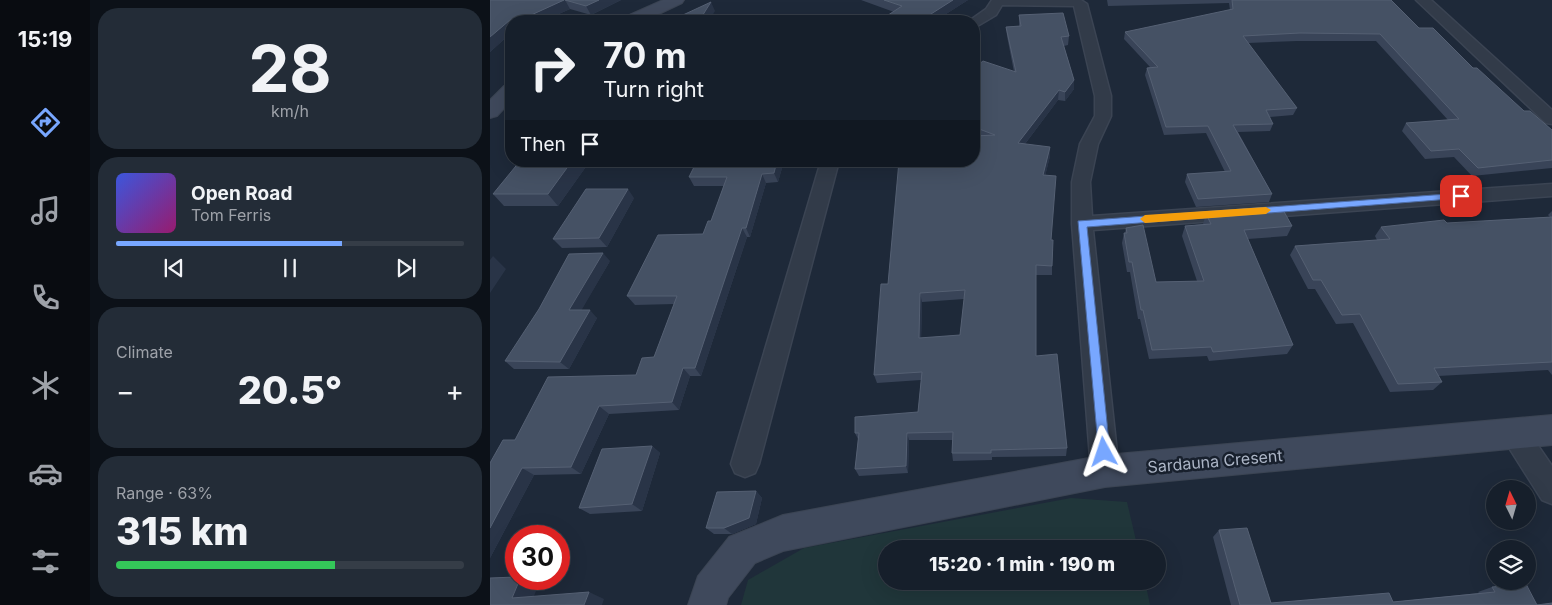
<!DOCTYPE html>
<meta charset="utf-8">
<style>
body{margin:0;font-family:Inter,sans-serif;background:#232c37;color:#f1f3f6;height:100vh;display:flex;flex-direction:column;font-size:19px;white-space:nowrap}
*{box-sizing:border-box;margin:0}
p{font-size:16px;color:#9ea2a9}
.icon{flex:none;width:28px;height:28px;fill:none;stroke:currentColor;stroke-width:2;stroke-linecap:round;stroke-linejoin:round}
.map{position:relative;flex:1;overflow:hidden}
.side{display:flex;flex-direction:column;gap:8px;padding:8px;background:#0c1118;width:400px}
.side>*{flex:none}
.hud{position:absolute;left:15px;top:15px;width:475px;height:152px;border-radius:20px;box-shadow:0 5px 20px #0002,0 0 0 1px #353d47;background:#161f2b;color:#f1f3f6;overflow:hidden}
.needle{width:32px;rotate:355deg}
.tools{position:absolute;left:996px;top:480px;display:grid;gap:10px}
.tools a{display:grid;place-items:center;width:50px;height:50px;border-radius:50%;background:#161f2b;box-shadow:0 5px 20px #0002,0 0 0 1px #353d47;font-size:25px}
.speed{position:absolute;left:15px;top:525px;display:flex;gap:10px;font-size:25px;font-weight:700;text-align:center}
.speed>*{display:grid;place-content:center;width:65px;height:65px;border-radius:50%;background:#161f2b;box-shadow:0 5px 20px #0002,0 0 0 1px #353d47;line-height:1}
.speed .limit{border:8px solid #d22;background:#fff;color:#111}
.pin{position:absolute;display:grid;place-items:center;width:42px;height:42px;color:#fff;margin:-21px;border-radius:10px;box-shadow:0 2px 8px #0006}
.me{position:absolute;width:55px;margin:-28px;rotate:355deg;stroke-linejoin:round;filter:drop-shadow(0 0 4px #0008)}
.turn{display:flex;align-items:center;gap:18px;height:105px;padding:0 15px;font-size:22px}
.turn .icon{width:65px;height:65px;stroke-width:2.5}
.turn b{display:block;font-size:35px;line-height:42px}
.then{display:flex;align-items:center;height:48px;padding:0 15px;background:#0003;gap:10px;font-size:19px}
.big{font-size:38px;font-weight:800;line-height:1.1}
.side .widget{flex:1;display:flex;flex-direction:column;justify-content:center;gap:8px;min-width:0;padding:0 18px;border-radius:20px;background:#232c37}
.side .dial{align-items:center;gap:0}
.dial b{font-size:65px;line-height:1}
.song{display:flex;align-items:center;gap:15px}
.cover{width:60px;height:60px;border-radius:8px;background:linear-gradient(135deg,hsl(230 70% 55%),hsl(320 70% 35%))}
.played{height:5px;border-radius:2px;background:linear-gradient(90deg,#78a7ff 65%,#353d47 65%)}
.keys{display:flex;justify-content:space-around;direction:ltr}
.heat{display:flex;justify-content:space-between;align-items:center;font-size:28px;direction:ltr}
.charge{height:8px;border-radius:4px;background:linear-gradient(90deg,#34c759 63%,#353d47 0)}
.trip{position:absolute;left:388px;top:540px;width:288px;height:50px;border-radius:25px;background:#161f2b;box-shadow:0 5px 20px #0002,0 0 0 1px #353d47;font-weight:800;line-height:50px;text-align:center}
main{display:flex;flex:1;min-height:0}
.tab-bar{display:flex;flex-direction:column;width:90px;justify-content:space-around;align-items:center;background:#090c11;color:#9ea2a9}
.tab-bar .icon{width:35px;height:35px}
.tab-bar .current{color:#78a7ff}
.tab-bar b{font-size:22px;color:#f1f3f6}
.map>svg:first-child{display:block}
.green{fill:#20363a}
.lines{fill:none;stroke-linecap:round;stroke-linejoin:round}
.street-casing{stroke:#3b4453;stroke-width:3}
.secondary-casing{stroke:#3b4453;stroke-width:2}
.street{fill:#323b49;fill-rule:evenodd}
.secondary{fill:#3f495c;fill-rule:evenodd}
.wall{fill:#394458;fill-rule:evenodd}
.shaded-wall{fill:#293447}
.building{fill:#455164;stroke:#556073;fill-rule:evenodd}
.route{fill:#78a7ff;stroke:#4e6da6}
.slow{fill:#f59e0b}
.labels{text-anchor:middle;stroke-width:5;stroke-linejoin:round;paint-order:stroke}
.near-street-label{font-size:16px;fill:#acb5c6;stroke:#18202d}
</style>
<main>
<nav class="tab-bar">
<b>15:19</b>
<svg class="icon current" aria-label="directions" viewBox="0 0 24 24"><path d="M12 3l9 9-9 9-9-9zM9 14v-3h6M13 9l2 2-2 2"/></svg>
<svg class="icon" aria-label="music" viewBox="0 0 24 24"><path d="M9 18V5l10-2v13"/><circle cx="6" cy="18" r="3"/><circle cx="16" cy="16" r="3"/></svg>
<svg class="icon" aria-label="phone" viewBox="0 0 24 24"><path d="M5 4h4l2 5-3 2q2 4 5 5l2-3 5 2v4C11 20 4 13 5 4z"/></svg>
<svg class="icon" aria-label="climate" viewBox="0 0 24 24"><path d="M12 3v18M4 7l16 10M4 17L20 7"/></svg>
<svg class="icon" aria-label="car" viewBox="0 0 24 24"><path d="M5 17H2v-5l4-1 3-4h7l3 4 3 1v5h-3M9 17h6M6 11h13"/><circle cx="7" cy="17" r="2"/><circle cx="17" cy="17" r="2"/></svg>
<svg class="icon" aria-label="filters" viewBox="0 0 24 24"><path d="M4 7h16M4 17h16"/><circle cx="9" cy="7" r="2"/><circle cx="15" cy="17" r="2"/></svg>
</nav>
<section class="side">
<div class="widget dial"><b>28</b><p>km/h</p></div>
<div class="widget">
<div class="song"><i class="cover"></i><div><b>Open Road</b><p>Tom Ferris</p></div></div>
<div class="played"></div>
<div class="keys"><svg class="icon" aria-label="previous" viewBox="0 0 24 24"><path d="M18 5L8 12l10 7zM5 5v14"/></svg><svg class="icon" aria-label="pause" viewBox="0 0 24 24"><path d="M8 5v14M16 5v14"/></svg><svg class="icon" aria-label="next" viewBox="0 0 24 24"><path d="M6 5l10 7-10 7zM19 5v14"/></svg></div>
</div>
<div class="widget"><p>Climate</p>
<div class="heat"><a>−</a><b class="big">20.5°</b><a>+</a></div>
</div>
<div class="widget"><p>Range · 63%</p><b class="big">315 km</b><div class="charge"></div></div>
</section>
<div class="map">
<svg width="1062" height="605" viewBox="0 0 1062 605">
<rect width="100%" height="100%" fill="#1e2939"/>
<path class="green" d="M581 498 637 502 648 549H396V581H655L660 605H251L258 580 314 548Z"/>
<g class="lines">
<g class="street-casing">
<path id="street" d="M502 0H591L597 4 621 96V116L608 144 600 182 602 216 1062 184V196L603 230 629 471 625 480 615 484 605 480 601 471 582 224V182L590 144 605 116V96L584 6 512 5 506 15 484 28V21H479L496 9Z
M926 0H941L1062 110V124L1056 123Z
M331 161H349L269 464 265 473 255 477 245 473 241 464Z
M1025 422 1034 425 1062 466V504L1052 500 1016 443 1012 434 1016 425Z"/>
</g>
<g class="secondary-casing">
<path id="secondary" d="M173 0H194L192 3 154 21H132L135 17Z
M21 84V101L7 116 0 118V100L14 86Z
M1062 415V445L615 487 293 551 265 563 238 598 236 605H198L208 576 239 537 293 515 615 455Z"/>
</g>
<use href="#street" class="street"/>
<use href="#secondary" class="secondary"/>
</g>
<path class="wall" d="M0 0H131L101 15 80 9 53 21H21V33L0 52Z
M371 0H478L445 21H389L404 12Z
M617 0H901L929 28 983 68 1034 111 1062 130V168L982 176 964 157 935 159 912 131 916 123 958 120 886 41H807L758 43 807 108 803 115 780 117 783 124 780 131 748 132 782 194 779 202 706 207 695 182 697 174 735 172 716 133 674 135 655 75 657 68 660 67 634 39 635 32 740 10 739 3 618 6Z
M529 15 579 36 578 45 574 46 584 80V89L575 101 568 100 535 144 560 156 555 176 561 240 562 266V275H546V356L577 448 576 456 502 457V460L463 461 462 453 463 440H419L418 473 369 476 365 469 368 439 365 433 428 412 431 380 387 383 384 375 398 284 484 136V68L524 72 517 36 516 27 529 26ZM474 299 470 335 431 338 432 302Z
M100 161 68 206H14L3 194Z
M294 161 288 182 276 183 260 237H257L211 376H200L189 410 119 414 91 474 44 475 0 558V463L25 440 146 375 164 357 184 304 145 305 137 296 213 234 221 221 234 186H204L199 177Z
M144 198 117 247 72 248 63 239Z
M1062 211V375L1058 370 948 376 952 382 943 390 900 392 863 323 846 324 825 289H818L800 255 805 246 887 240 885 236 891 227 1060 217 1058 215Z
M716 214 802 226 797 236 758 239 803 345 797 354 719 361 717 356 659 359 650 319H648L640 272H637L632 243 634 233H635L636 228 666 282 707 281 692 236 695 226 713 224Z
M120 261 91 310 107 318 79 369H24L15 361Z
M162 446 170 453 152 511 100 514 89 508Z
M266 491 272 498 266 524 242 534H224L216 528Z
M729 530 781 603 903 602 989 593 988 592 1002 587 1047 605H1062H741L723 537Z"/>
<path class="shaded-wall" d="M75 0 80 9 53 21H28Z
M109 0H131L101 15 96 6Z
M463 0H478L445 21H430Z
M221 2 225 11 219 21H209Z
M20 20 21 22V33L0 52V37Z
M584 80V89L575 101V92Z
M569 90 568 100 528 153V143Z
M560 147V156L553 185V175Z
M82 161H100L68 206 58 194Z
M287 161H294L288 182 284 173Z
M272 174 276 183 260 237 256 228Z
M138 189 144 198 117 247 109 238Z
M252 228 257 237 211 376 205 368Z
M113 253 120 261 87 318 79 310Z
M3 256 16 269 0 293V260Z
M430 293 432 302 431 347 429 338Z
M100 310 107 318 79 369 70 362Z
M193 368 200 376 189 410 182 402Z
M109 406 119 414 91 474 81 467Z
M417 433 419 440 418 473 416 466Z
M162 446 170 453 152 511 142 504Z
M32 468 44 475 0 558V528Z
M266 491 272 498 266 524 242 534 234 528Z
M30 579H38L49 583 41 604 22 598Z
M99 592 114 599 112 605H94Z"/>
<path class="building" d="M0 0H74L28 21H24L20 20 0 37Z
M75 0H109L96 6Z
M394 0H463L430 21H389L412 6Z
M742 0H901L929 28H943L983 68H987L1034 111H1040L1062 130V160L988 168 969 149 941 151 916 123 969 119 890 34 810 33 753 36 807 108 776 110 783 124 743 125 782 194 708 199 697 174 741 171 718 126 676 127 657 68 668 67 635 32 743 9Z
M221 2 209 21H180Z
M573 13 579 36 571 37 584 80 575 92 569 90 528 143 560 147 553 175 566 176 561 240H563L562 266 546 265V356L567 354 577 448 501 450V453H462L463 432 417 433 416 466 365 469 369 433H365V417L428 412 432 372 384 375 391 284H398L409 161H484V136L505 135 484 127V68L493 61 526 72 516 27 531 26 529 15ZM475 290 470 335 429 338 430 293Z
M30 161H82L58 194H3Z
M207 161H287L284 173 272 174 256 228H252L205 368H193L182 402 109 406 81 467 32 468 0 528V463L13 440H25L58 377 146 375 152 358 164 357 187 296H137L168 235 213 234 218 221H221L237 177H199Z
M96 189H138L109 238 63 239Z
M792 208 802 226 754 230 803 345 723 352 721 347 662 350 653 310H651L642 262H639L634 233H637L636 228 653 225 666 282 714 281 695 226 721 224 716 214Z
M1062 217V362L944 368 952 382 908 384 870 314 852 315 831 280H823L805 246 900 239 891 227 954 220 957 223Z
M113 253 79 310H100L70 362 15 361 49 309 79 254Z
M162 446 142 504 89 508 112 449Z
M266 491 259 518 234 528H216L227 492Z
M757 528 781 603 899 593 903 602 1005 592 1002 587 1036 584 1047 605 1062 603V605H750L729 530Z
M26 577V579H30L22 598 99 592 94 605H0V578Z"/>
<path class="route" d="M971 193 974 194V198L597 227 620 452 618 456 614 458 609 456 588 221Z"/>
<path class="slow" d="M776 207 781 210 776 214 655 223 650 219 655 215Z"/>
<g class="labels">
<g class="near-street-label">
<text transform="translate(725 461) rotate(-5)" y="6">Sardauna Cresent</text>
</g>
</g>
</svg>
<div class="tools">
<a><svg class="needle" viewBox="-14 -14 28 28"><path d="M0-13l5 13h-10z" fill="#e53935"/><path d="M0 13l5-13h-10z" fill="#9ea2a9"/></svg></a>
<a><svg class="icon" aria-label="layers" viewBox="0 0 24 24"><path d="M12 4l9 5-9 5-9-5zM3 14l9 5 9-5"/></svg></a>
</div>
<div class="speed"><div class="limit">30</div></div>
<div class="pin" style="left:971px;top:196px;background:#d93025"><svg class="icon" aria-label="arrive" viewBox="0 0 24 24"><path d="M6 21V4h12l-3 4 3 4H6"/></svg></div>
<svg class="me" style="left:614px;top:452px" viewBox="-20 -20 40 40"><path d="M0-17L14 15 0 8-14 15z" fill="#78a7ff" stroke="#fff" stroke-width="4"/></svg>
<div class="trip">15:20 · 1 min · 190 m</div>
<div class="hud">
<div class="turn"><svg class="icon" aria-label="right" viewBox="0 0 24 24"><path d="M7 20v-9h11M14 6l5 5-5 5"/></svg><div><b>70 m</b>Turn right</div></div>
<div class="then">Then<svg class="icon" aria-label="arrive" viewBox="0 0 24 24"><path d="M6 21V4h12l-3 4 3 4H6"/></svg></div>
</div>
</div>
</main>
